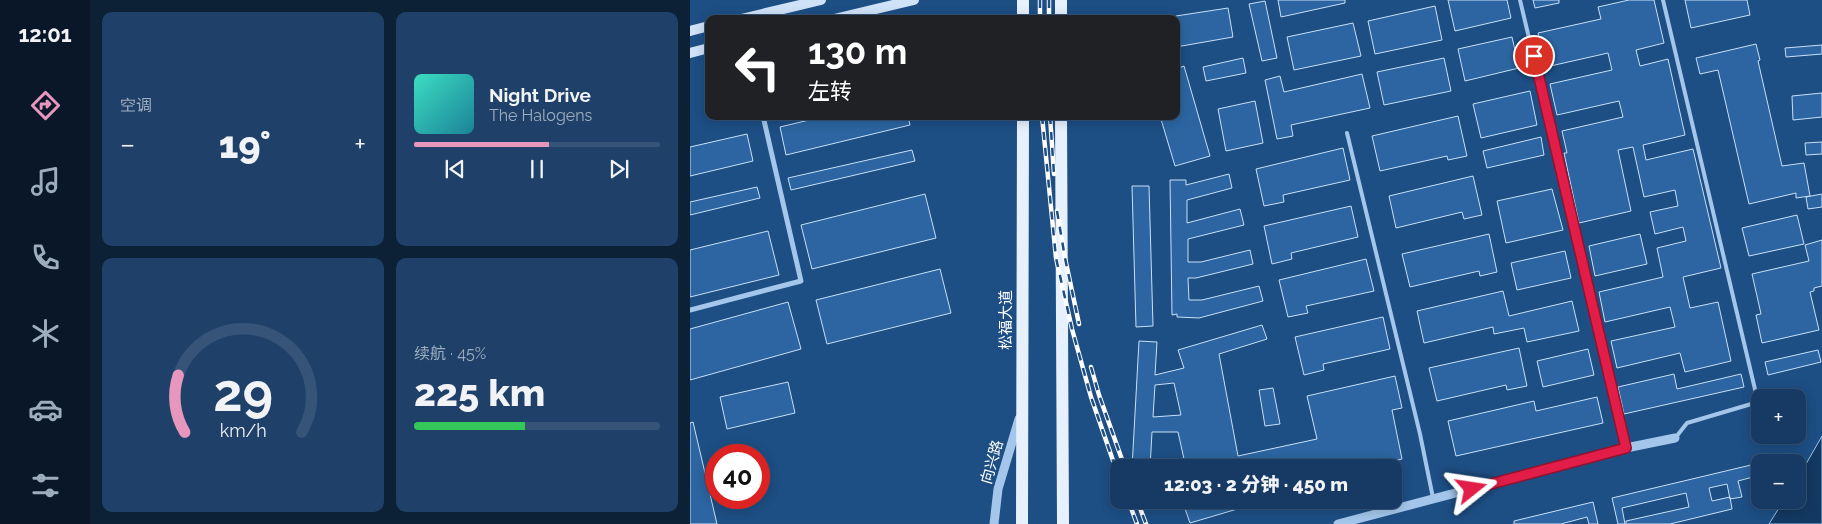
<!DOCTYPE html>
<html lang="zh">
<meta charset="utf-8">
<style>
body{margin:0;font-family:Raleway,"Noto Sans SC",sans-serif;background:#1f4169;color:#f1f3f6;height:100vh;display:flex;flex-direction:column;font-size:19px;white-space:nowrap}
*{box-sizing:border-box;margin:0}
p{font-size:16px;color:#9eadbe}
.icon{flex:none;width:28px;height:28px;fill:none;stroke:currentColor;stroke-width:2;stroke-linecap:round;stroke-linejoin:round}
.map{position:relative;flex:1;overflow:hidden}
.panel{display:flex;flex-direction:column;gap:12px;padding:12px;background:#0c2036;width:600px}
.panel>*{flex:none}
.banner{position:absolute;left:15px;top:15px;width:475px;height:105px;border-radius:10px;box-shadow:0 2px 12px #0003,0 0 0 1px #355478;background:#202124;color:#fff;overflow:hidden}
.buttons{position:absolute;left:1061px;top:389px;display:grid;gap:10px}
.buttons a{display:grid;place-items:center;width:55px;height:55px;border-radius:10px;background:#163a63;box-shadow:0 2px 12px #0003,0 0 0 1px #355478;font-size:25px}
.speed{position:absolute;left:15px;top:444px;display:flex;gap:10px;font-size:25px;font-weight:700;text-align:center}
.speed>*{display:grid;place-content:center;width:65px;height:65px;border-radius:50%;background:#163a63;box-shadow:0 2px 12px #0003,0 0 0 1px #355478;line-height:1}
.speed .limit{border:8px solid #d22;background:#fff;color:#111}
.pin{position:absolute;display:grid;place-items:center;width:42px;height:42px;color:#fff;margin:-21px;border:2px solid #fff;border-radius:50%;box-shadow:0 1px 5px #0007}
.me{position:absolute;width:55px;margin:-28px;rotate:75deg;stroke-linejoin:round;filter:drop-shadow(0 0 4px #0008)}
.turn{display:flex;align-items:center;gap:18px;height:105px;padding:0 20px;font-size:22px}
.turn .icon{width:65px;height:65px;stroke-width:2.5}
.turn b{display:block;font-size:35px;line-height:42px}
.big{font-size:38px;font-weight:800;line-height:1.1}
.panel .card{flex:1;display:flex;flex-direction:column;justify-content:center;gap:8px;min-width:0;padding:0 18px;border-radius:10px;background:#1f4169}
.panel .dial{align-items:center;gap:0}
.dial svg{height:130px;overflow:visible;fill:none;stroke:#355478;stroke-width:7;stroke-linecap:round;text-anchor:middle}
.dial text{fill:#f1f3f6;stroke:none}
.song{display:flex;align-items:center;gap:15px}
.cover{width:60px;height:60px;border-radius:8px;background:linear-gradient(135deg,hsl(170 70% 55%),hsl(190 70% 35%))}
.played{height:5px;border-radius:2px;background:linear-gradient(90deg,#e797bd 55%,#355478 55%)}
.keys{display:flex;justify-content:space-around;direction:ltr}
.heat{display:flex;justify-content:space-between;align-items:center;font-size:28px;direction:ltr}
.charge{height:8px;border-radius:4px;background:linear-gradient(90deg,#34c759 45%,#355478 0)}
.panel .tiles{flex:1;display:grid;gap:12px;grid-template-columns:repeat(2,1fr)}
.trip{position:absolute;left:420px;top:459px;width:292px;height:50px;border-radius:10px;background:#163a63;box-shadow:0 2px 12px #0003,0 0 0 1px #355478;font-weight:800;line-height:50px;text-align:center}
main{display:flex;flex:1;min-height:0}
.dock{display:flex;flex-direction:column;width:90px;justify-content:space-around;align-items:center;background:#091728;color:#9eadbe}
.dock .icon{width:35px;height:35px}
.dock .active{color:#e797bd}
.dock b{font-size:22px;color:#f1f3f6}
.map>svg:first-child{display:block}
.water{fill:#133862;stroke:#97c2ec}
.building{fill:#2c65a1;stroke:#c8e0f8;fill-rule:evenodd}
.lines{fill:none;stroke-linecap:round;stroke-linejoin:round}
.service{stroke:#a3c6ea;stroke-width:4}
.minor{stroke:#a3c6ea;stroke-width:5}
.tertiary{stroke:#a3c6ea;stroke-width:9}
.secondary{stroke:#cfe2f8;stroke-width:10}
.primary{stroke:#e7f1fe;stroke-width:12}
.rail-casing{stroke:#fff;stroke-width:4.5}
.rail{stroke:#1d4e84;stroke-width:2.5;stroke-dasharray:8;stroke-linecap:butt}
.route-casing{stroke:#92132f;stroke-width:12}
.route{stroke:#e11d48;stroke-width:9}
.labels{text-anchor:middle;stroke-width:5;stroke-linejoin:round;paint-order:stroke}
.street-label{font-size:15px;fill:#fff;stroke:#1d4e84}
</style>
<main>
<nav class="dock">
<b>12:01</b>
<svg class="icon active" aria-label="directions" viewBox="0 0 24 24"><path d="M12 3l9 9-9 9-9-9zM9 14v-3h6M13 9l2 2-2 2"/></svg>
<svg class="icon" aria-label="music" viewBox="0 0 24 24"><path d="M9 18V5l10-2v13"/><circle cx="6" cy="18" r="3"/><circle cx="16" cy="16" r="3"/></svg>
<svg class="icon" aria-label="phone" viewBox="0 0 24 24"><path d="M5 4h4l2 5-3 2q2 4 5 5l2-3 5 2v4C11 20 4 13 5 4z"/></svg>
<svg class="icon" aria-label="climate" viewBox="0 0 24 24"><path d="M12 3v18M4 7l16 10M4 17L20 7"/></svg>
<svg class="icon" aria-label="car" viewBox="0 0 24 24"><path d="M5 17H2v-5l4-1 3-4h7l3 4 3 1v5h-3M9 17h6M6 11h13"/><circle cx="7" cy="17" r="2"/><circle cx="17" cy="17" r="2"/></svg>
<svg class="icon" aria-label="filters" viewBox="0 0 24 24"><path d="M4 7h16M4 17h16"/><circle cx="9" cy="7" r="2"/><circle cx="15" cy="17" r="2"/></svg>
</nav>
<section class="panel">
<div class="tiles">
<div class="card"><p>空调</p>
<div class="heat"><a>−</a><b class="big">19°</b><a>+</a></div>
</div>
<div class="card">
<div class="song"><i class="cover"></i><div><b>Night Drive</b><p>The Halogens</p></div></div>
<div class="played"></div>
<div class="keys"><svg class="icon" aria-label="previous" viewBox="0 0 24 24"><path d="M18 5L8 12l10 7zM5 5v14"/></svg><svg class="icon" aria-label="pause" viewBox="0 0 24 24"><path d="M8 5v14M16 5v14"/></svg><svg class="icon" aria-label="next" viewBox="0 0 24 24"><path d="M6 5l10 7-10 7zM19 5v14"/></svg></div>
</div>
<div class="card dial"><svg viewBox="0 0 100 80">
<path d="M14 69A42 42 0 1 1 86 69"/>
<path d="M14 69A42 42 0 0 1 10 34" stroke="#e797bd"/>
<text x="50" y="56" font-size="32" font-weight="700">29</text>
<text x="50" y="72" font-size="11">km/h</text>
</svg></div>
<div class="card"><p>续航 · 45%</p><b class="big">225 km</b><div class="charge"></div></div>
</div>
</section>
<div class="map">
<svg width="1132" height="524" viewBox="0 0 1132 524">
<rect width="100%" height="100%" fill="#1d4e84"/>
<path class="water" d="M1132 436V524H1079L1094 500H1108V478Z"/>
<path class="building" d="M588 0H655V3L591 17Z
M758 0H817L821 18 765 31Z
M843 0H869V3L845 8Z
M939 0H964L974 43 946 50 950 66 978 59 995 135 953 145 956 160 1003 149 1031 268 993 277 1000 308 1028 302 1041 361 995 372 990 353 927 368 921 341 985 327 980 307 915 322 909 292 973 277 967 248 996 241 993 227 965 234 960 212 988 206 985 190 954 197 943 147 928 150 941 211 889 223 874 153H877L872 131 933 117 929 101 867 115 860 84 922 70 918 53 856 67 848 33 911 19 908 7Z
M995 0H1057L1060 15 1001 28Z
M575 1 587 58 572 61 559 4Z
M745 6 752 40 685 54 678 21Z
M538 8 543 37 486 47V16Z
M663 23 671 56 604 70 597 37Z
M822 37 829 68 775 81 768 49Z
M1066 44 1070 60 1068 61 1092 166 1114 163 1120 196 1106 198V193L1059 204 1028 70 1010 74 1006 58Z
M1132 45V54L1096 57 1095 48Z
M553 58 556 73 516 81 513 67Z
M754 58 761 91 694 105 687 72Z
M494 66 520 156 485 166 470 116H486V69Z
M672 74 680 108 601 125 603 136 587 139 575 80 590 76 594 92Z
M840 91 847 125 791 138 783 104Z
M1132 93V117L1103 120 1102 96Z
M565 101 573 143 536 151 528 109Z
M136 116H218L220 125 96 155 90 127Z
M768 116 777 156 758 160 757 156 690 171 682 136Z
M57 134 63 161 0 176V147Z
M851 137 854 155 797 168 793 151Z
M1132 142V154L1116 155 1115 143Z
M653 148 660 180 593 195 594 202 574 206 566 169Z
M222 150 225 161 101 190 98 178Z
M539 174 542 188 497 200V223L550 209 554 225 498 239V262H511L560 250 563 264 506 278H498L499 300H512L569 286 573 301 509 318 487 317V314L482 315 480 180H496V185Z
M783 176 792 215 774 219 772 212 706 228 699 196Z
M442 186H459L463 326 446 327Z
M67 187 70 198 0 215V202Z
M862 189 873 230 816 243 807 201Z
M235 194 246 238 122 269 111 225Z
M1132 194V207L1118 209 1116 197Z
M661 206 668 237 601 253 602 259 582 264 574 226Z
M1107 215 1114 244 1059 256 1052 228Z
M78 231 89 275 0 297V250Z
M799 234 807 272 790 276 789 271 720 287 712 254Z
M950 234 957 264 905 276 899 246Z
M1132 240V286L1124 288V291L1120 292 1129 330 1072 343 1066 315 1071 314 1062 274 1119 261 1115 245Z
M875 251 881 278 827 290 821 263Z
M676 259 684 291 616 306 618 313 598 317 589 280Z
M250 269 261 313 137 344 126 300Z
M813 291 819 316 882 301 889 331 837 342 834 328 804 334 803 327 734 343 727 311Z
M98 302 111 349 0 380V329Z
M693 317 700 349 633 364 634 370 614 375 605 337Z
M572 325 577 339 529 354 548 456 627 439 617 396 705 376 712 408 702 410 712 459 672 468H496L488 432H462L460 468H442L449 341 467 342 465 375 494 368 488 350ZM484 383 491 415 463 417 465 385Z
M829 348 837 386 817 390 816 385 747 401 739 368Z
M898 349 904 375 853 387 847 361Z
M1128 350 1131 362 1078 375 1075 362Z
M984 374 987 389 1051 374 1054 387 934 414 928 387Z
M98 382 105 413 37 429 30 397Z
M583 388 590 424 575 426 569 390Z
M907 397 913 423 766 456 758 421 844 401 846 411Z
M3 422 27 524H0V423Z
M1061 465 1063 477 1048 481 1052 497 1040 499 1037 484 1019 488 1022 501 1040 497 1042 509 980 524H936V521L999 507 996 493 932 508 935 524H928L922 498Z
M492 500H571V502L500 523Z
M903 502 908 524H899L897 517 871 524H824V521Z"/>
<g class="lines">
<path class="service" d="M830 0 936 448
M973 0 1068 402 997 423 986 437
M657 133 730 434 743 498"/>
<path class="minor" d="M0 310 111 281 73 116"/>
<path class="tertiary" d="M304 524 308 489 329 419
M648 524 936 448 985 438"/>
<path class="secondary" d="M51 19 131 0
M144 19 224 0
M0 31 19 26
M0 53 19 48"/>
<path class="primary" d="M371 0V19
M333 19V0
M371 116 373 524
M332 524 333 116"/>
<g class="rail-casing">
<path id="rail" d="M350 0V19
M359 0V19
M352 116 366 258 382 329 401 397 429 478
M360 116 364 174
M367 211 375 258 389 324
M401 367 409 395 435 468
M438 500 447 524
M447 500 456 524"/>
</g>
<use href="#rail" class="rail"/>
</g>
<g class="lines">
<g class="route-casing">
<path id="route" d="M782 489 936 448 844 56"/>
</g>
<use href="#route" class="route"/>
</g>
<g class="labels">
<g class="street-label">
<text transform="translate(316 320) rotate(-90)" y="5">松福大道</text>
<text transform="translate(302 462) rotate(-74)" y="5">向兴路</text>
</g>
</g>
</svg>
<div class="buttons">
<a>+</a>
<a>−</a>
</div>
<div class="speed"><div class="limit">40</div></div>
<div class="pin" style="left:844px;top:56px;background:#d93025"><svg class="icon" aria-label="arrive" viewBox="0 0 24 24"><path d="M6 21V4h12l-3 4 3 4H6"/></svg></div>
<svg class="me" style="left:782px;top:489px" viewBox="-20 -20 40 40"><path d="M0-17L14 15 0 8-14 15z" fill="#e11d48" stroke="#fff" stroke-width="4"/></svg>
<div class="trip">12:03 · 2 分钟 · 450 m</div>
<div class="banner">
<div class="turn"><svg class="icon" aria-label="left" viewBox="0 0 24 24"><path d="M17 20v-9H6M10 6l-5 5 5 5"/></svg><div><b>130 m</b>左转</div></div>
</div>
</div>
</main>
